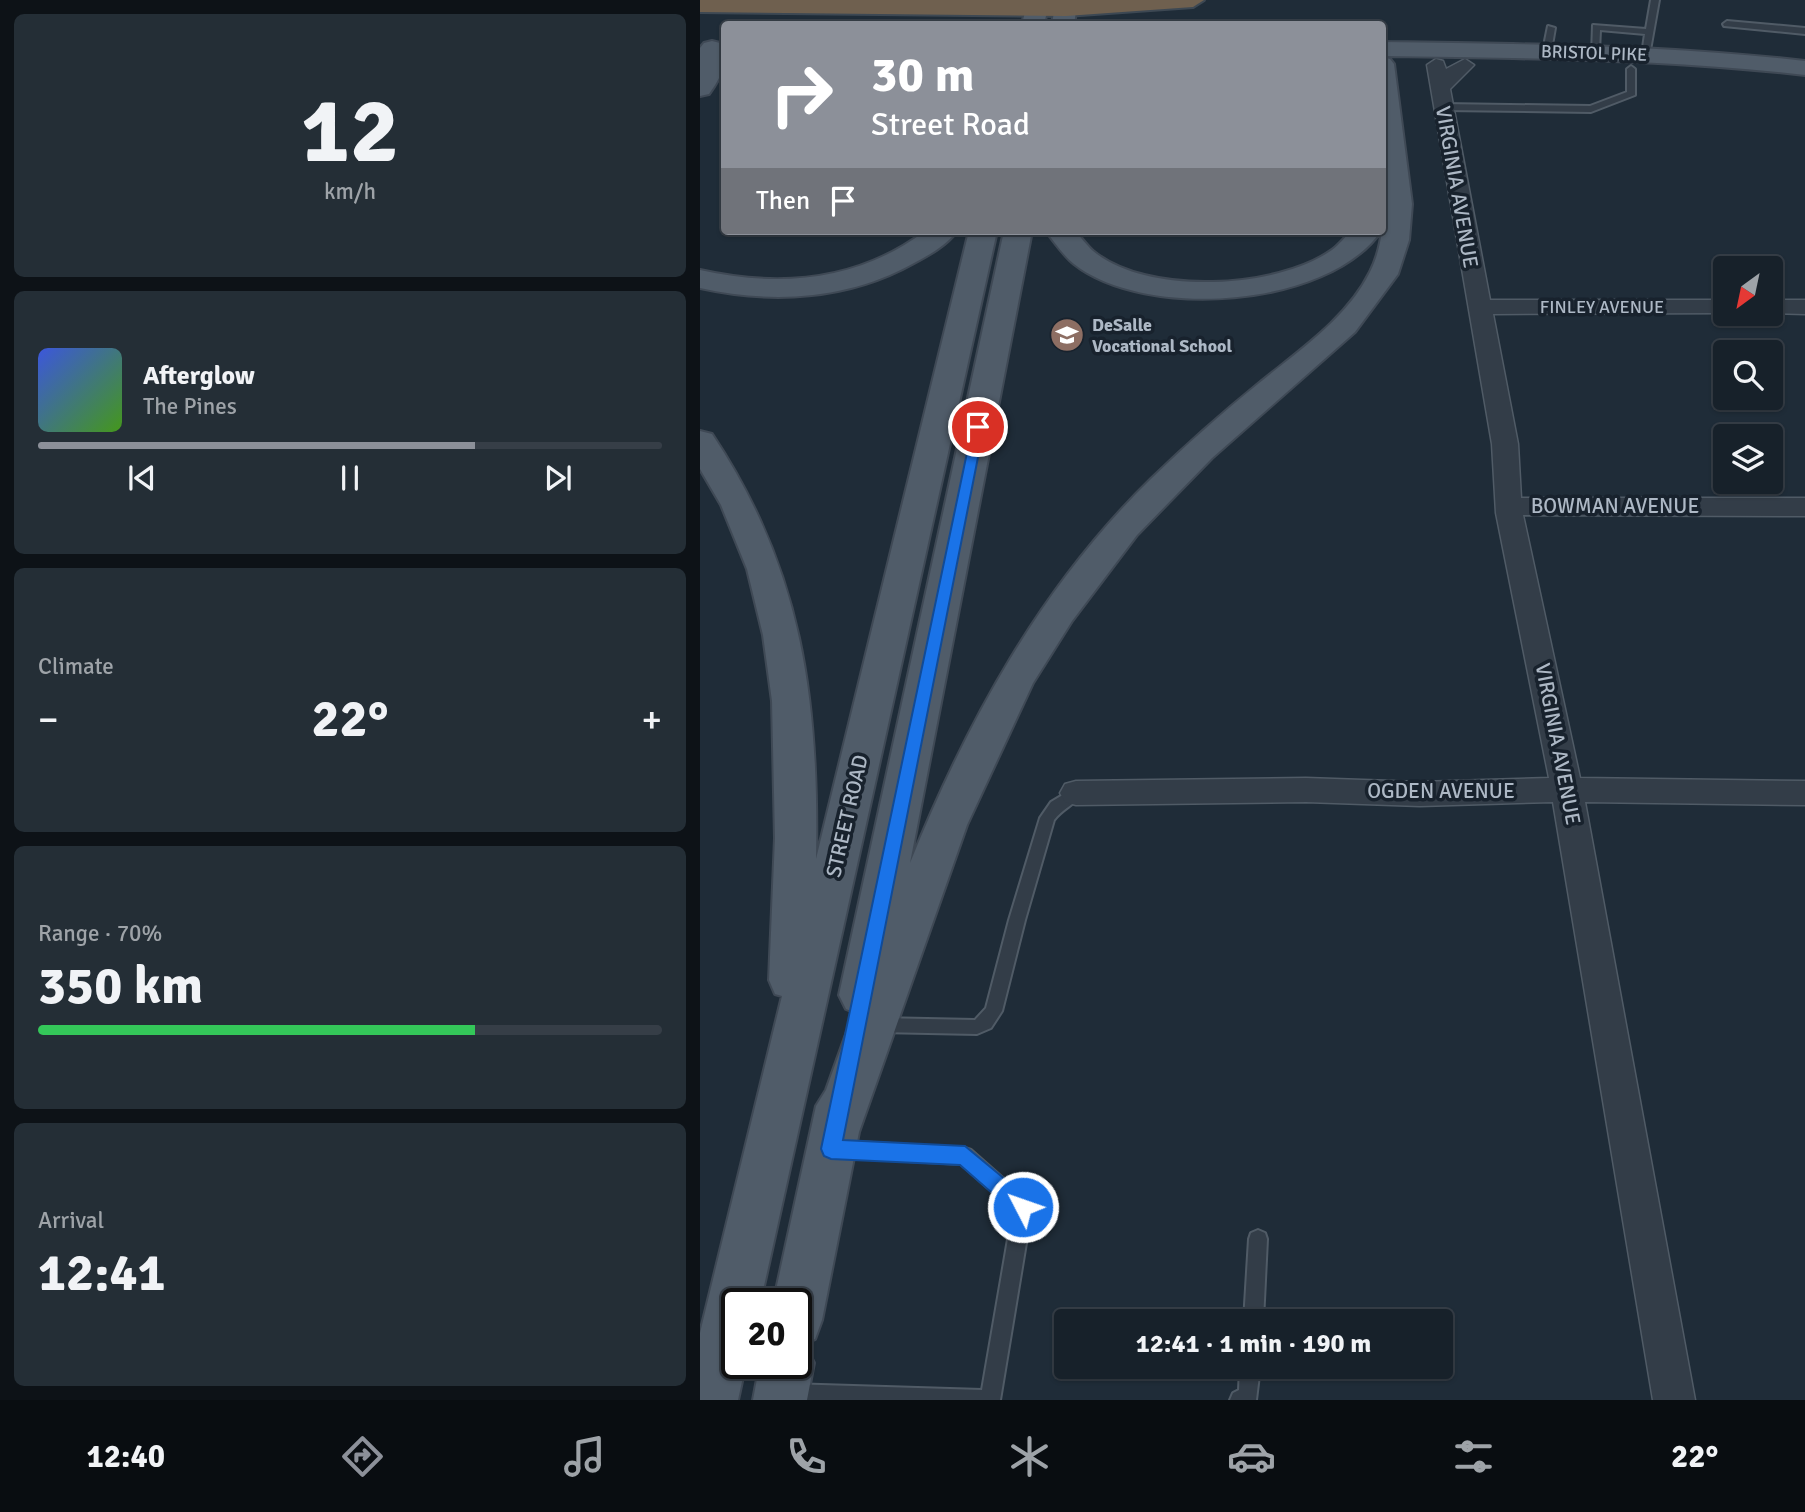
<!DOCTYPE html>
<meta charset="utf-8">
<style>
body{margin:0;font-family:Signika,sans-serif;background:#242e36;color:#f1f3f6;height:100vh;display:flex;flex-direction:column;font-size:26px;white-space:nowrap}
*{box-sizing:border-box;margin:0}
p{font-size:23px;color:#9ea3a8}
.icon{flex:none;width:38px;height:38px;fill:none;stroke:currentColor;stroke-width:2;stroke-linecap:round;stroke-linejoin:round}
.map{position:relative;flex:1;overflow:hidden}
.details{display:flex;flex-direction:column;gap:14px;padding:14px;background:#0d1217;width:700px}
.details>*{flex:none}
.guide{position:absolute;left:21px;top:21px;width:665px;height:214px;border-radius:7px;box-shadow:0 2px 5px #0004,0 0 0 2px #363e47;background:#8c9099;color:#fff;overflow:hidden}
.needle{width:46px;rotate:213deg}
.fabs{position:absolute;left:1013px;top:256px;display:grid;gap:14px}
.fabs a{display:grid;place-items:center;width:70px;height:70px;border-radius:7px;background:#17212a;box-shadow:0 2px 5px #0004,0 0 0 2px #363e47;font-size:35px}
.speed{position:absolute;left:21px;top:1288px;display:flex;gap:14px;font-size:35px;font-weight:700;text-align:center}
.speed>*{display:grid;place-content:center;width:91px;height:91px;border-radius:50%;background:#17212a;box-shadow:0 2px 5px #0004,0 0 0 2px #363e47;line-height:1}
.speed .limit{border:4px solid #111;border-radius:10px;background:#fff;color:#111}
.pin{position:absolute;display:grid;place-items:center;width:60px;height:60px;color:#fff;margin:-30px;border:4px solid #fff;border-radius:50%;box-shadow:0 2px 7px #0007}
.me{position:absolute;width:77px;margin:-38px;rotate:311deg;stroke-linejoin:round;filter:drop-shadow(0 0 5px #0008)}
.turn{display:flex;align-items:center;gap:24px;height:147px;padding:0 35px;font-size:32px}
.turn .icon{width:91px;height:91px;stroke-width:2.5}
.turn b{display:block;font-size:49px;line-height:60px}
.then{display:flex;align-items:center;height:66px;padding:0 35px;background:#0003;gap:14px;font-size:26px}
.big{font-size:52px;font-weight:700;line-height:1.1}
.details .widget{flex:1;display:flex;flex-direction:column;justify-content:center;gap:10px;min-width:0;padding:0 24px;border-radius:10px;background:#242e36}
.details .dial{align-items:center;gap:0}
.dial b{font-size:91px;line-height:1}
.song{display:flex;align-items:center;gap:21px}
.cover{width:84px;height:84px;border-radius:10px;background:linear-gradient(135deg,hsl(230 70% 55%),hsl(100 70% 35%))}
.played{height:7px;border-radius:4px;background:linear-gradient(90deg,#8c9099 70%,#363e47 70%)}
.keys{display:flex;justify-content:space-around;direction:ltr}
.heat{display:flex;justify-content:space-between;align-items:center;font-size:38px;direction:ltr}
.charge{height:10px;border-radius:5px;background:linear-gradient(90deg,#34c759 70%,#363e47 0)}
.trip{position:absolute;left:354px;top:1309px;width:399px;height:70px;border-radius:7px;background:#17212a;box-shadow:0 2px 5px #0004,0 0 0 2px #363e47;font-weight:700;line-height:70px;text-align:center}
.dock{display:flex;height:112px;justify-content:space-around;align-items:center;background:#090d11;color:#9ea3a8}
.dock .icon{width:49px;height:49px}
.dock .selected{color:#8c9099}
.dock b{font-size:32px;color:#f1f3f6}
main{display:flex;flex:1;min-height:0}
.map>svg:first-child{display:block}
.lines{fill:none;stroke-linecap:round;stroke-linejoin:round}
.service-casing{stroke:#505b66;stroke-width:4}
.minor-casing{stroke:#505b66;stroke-width:3}
.primary-casing{stroke:#3f4955;stroke-width:4}
.motorway-casing{stroke:#3d4853;stroke-width:4}
.service{fill:#333d48;fill-rule:evenodd}
.minor{fill:#333d48;fill-rule:evenodd}
.primary{fill:#505c69;fill-rule:evenodd}
.motorway{fill:#6f604f;fill-rule:evenodd}
.route{fill:#1a73e8;stroke:#114b97;stroke-width:2}
.labels{text-anchor:middle;stroke-width:7;stroke-linejoin:round;paint-order:stroke}
.far-street-label{font-size:18px;fill:#adb8c5;stroke:#18222d}
.far-poi-label{font-size:18px;font-weight:bold;fill:#adb8c5;stroke:#18222d;text-anchor:start}
.street-label{font-size:21px;fill:#adb8c5;stroke:#18222d}
</style>
<main>
<section class="details">
<div class="widget dial"><b>12</b><p>km/h</p></div>
<div class="widget">
<div class="song"><i class="cover"></i><div><b>Afterglow</b><p>The Pines</p></div></div>
<div class="played"></div>
<div class="keys"><svg class="icon" aria-label="previous" viewBox="0 0 24 24"><path d="M18 5L8 12l10 7zM5 5v14"/></svg><svg class="icon" aria-label="pause" viewBox="0 0 24 24"><path d="M8 5v14M16 5v14"/></svg><svg class="icon" aria-label="next" viewBox="0 0 24 24"><path d="M6 5l10 7-10 7zM19 5v14"/></svg></div>
</div>
<div class="widget"><p>Climate</p>
<div class="heat"><a>−</a><b class="big">22°</b><a>+</a></div>
</div>
<div class="widget"><p>Range · 70%</p><b class="big">350 km</b><div class="charge"></div></div>
<div class="widget"><p>Arrival</p><b class="big">12:41</b></div>
</section>
<div class="map">
<svg width="1105" height="1400" viewBox="0 0 1105 1400">
<rect width="100%" height="100%" fill="#1f2c38"/>
<g class="lines">
<g class="service-casing">
<path id="service" d="M951 0H959L949 56 942 54 945 34 900 30 899 52 892 54 893 25 946 29Z
M1027 21 1105 28V34L1024 26 1023 24Z
M848 26 855 28 851 51 847 54 843 51Z
M931 66 935 69V95L891 112 743 110 738 107 743 104 890 106 927 92V69Z
M376 787 381 789 383 793C376 804 362 809 354 820L325 920 302 1011 291 1028 277 1034 179 1032 173 1030 171 1025 173 1020 179 1018 275 1020 286 1008 309 920 340 818 351 802Z
M137 1141 265 1148 271 1150 329 1201 332 1207 300 1400H82L79 1394 82 1387 89 1384 282 1390 313 1210 261 1164 137 1157 131 1155 128 1149 131 1143Z
M558 1230 565 1233 567 1239 563 1321H544L549 1239 551 1233Z
M540 1367H560L556 1400H530L533 1393 539 1390Z"/>
</g>
<g class="minor-casing">
<path id="minor" d="M736 59 743 61 746 69 765 59 774 65 750 89 790 300H1026V313H1028L793 314 818 444 821 498H1105V516L823 515 880 778 1105 781V805L885 802 995 1400H953L853 802 720 806 606 802 376 805 365 802 360 793 365 784 376 781 606 778 720 782 849 778 796 513 792 444 727 65Z
M1071 300H1105V314L1069 313Z"/>
</g>
<g class="primary-casing">
<path id="primary" d="M328 0H350L344 24H322Z
M356 0H378L374 24H352Z
M12 41 20 43C32 60 19 80 9 94L0 96V48L4 43Z
M682 42C824 44 965 45 1105 61V75C965 59 824 58 682 56Z
M682 57 690 59 694 64 712 204 709 240 698 274 655 332 512 458 437 535 372 621 333 683 267 825 159 1132 122 1320 115 1339 104 1343 114 1363 107 1400H53L60 1363H96V1304H73L116 1106 126 1090 154 1012 146 1009 139 995 304 231H332L210 863C267 722 341 586 451 479 485 446 521 414 558 384 597 352 647 319 670 272 687 238 683 205 682 168 682 131 682 94 682 57Z
M225 231H257C247 245 229 255 214 263 148 300 72 304 0 288V270C80 288 159 281 225 231Z
M269 231H297L60 1304H37V1363H46L38 1400H0V1333L82 996 75 994 69 980 75 838 72 701 63 635 47 569 21 505 0 469V431L12 434C102 569 119 700 116 859Z
M346 231H375C381 237 387 246 393 251 447 296 577 289 632 250 639 245 645 237 651 231H681C628 308 445 320 374 264 364 256 354 242 346 231Z"/>
</g>
<g class="motorway-casing">
<path id="motorway" d="M0 0H504L493 7 366 16 0 12Z"/>
</g>
<use href="#service" class="service"/>
<use href="#minor" class="minor"/>
<use href="#primary" class="primary"/>
<use href="#motorway" class="motorway"/>
</g>
<path class="route" d="M273 424 284 427 143 1140 265 1146 330 1200 333 1207 330 1214 323 1217 316 1214 260 1165 131 1159 124 1156 121 1149Z"/>
<defs>
<g id="school-disc" transform="scale(1.75)"><circle r="9.5" fill="#8d6e63" stroke="#18222d"/><path d="M0-5L7-2L0 1L-7-2ZM-4 1L0 2.5L4 1V4Q0 6-4 4Z" fill="#fff"/></g>
</defs>
<g fill-rule="evenodd">
<use href="#school-disc" x="367" y="335"/>
</g>
<g class="labels">
<g class="far-street-label">
<text transform="translate(894 53) rotate(2)" y="6">BRISTOL PIKE</text>
<text x="902" y="313">FINLEY AVENUE</text>
</g>
<g class="far-poi-label">
<text x="392" y="331">DeSalle<tspan x="392" dy="21">Vocational School</tspan></text>
</g>
<g class="street-label">
<text transform="translate(757 187) rotate(80)" y="7">VIRGINIA AVENUE</text>
<text x="915" y="513">BOWMAN AVENUE</text>
<text transform="translate(858 744) rotate(79)" y="7">VIRGINIA AVENUE</text>
<text x="741" y="798">OGDEN AVENUE</text>
<text transform="translate(147 816) rotate(-77)" y="7">STREET ROAD</text>
</g>
</g>
</svg>
<div class="fabs">
<a><svg class="needle" viewBox="-14 -14 28 28"><path d="M0-13l5 13h-10z" fill="#e53935"/><path d="M0 13l5-13h-10z" fill="#9ea3a8"/></svg></a>
<a><svg class="icon" aria-label="search" viewBox="0 0 24 24"><circle cx="10" cy="10" r="6"/><path d="M15 15l6 6"/></svg></a>
<a><svg class="icon" aria-label="layers" viewBox="0 0 24 24"><path d="M12 4l9 5-9 5-9-5zM3 14l9 5 9-5"/></svg></a>
</div>
<div class="speed"><div class="limit">20</div></div>
<div class="pin" style="left:278px;top:427px;background:#d93025"><svg class="icon" aria-label="arrive" viewBox="0 0 24 24"><path d="M6 21V4h12l-3 4 3 4H6"/></svg></div>
<svg class="me" style="left:323px;top:1207px" viewBox="-20 -20 40 40"><circle r="17" fill="#1a73e8" stroke="#fff" stroke-width="3"/><path d="M0-11L8 9 0 5-8 9z" fill="#fff"/></svg>
<div class="trip">12:41 · 1 min · 190 m</div>
<div class="guide">
<div class="turn"><svg class="icon" aria-label="right" viewBox="0 0 24 24"><path d="M7 20v-9h11M14 6l5 5-5 5"/></svg><div><b>30 m</b>Street Road</div></div>
<div class="then">Then<svg class="icon" aria-label="arrive" viewBox="0 0 24 24"><path d="M6 21V4h12l-3 4 3 4H6"/></svg></div>
</div>
</div>
</main>
<nav class="dock">
<b>12:40</b>
<svg class="icon selected" aria-label="directions" viewBox="0 0 24 24"><path d="M12 3l9 9-9 9-9-9zM9 14v-3h6M13 9l2 2-2 2"/></svg>
<svg class="icon" aria-label="music" viewBox="0 0 24 24"><path d="M9 18V5l10-2v13"/><circle cx="6" cy="18" r="3"/><circle cx="16" cy="16" r="3"/></svg>
<svg class="icon" aria-label="phone" viewBox="0 0 24 24"><path d="M5 4h4l2 5-3 2q2 4 5 5l2-3 5 2v4C11 20 4 13 5 4z"/></svg>
<svg class="icon" aria-label="climate" viewBox="0 0 24 24"><path d="M12 3v18M4 7l16 10M4 17L20 7"/></svg>
<svg class="icon" aria-label="car" viewBox="0 0 24 24"><path d="M5 17H2v-5l4-1 3-4h7l3 4 3 1v5h-3M9 17h6M6 11h13"/><circle cx="7" cy="17" r="2"/><circle cx="17" cy="17" r="2"/></svg>
<svg class="icon" aria-label="filters" viewBox="0 0 24 24"><path d="M4 7h16M4 17h16"/><circle cx="9" cy="7" r="2"/><circle cx="15" cy="17" r="2"/></svg>
<b>22°</b>
</nav>
